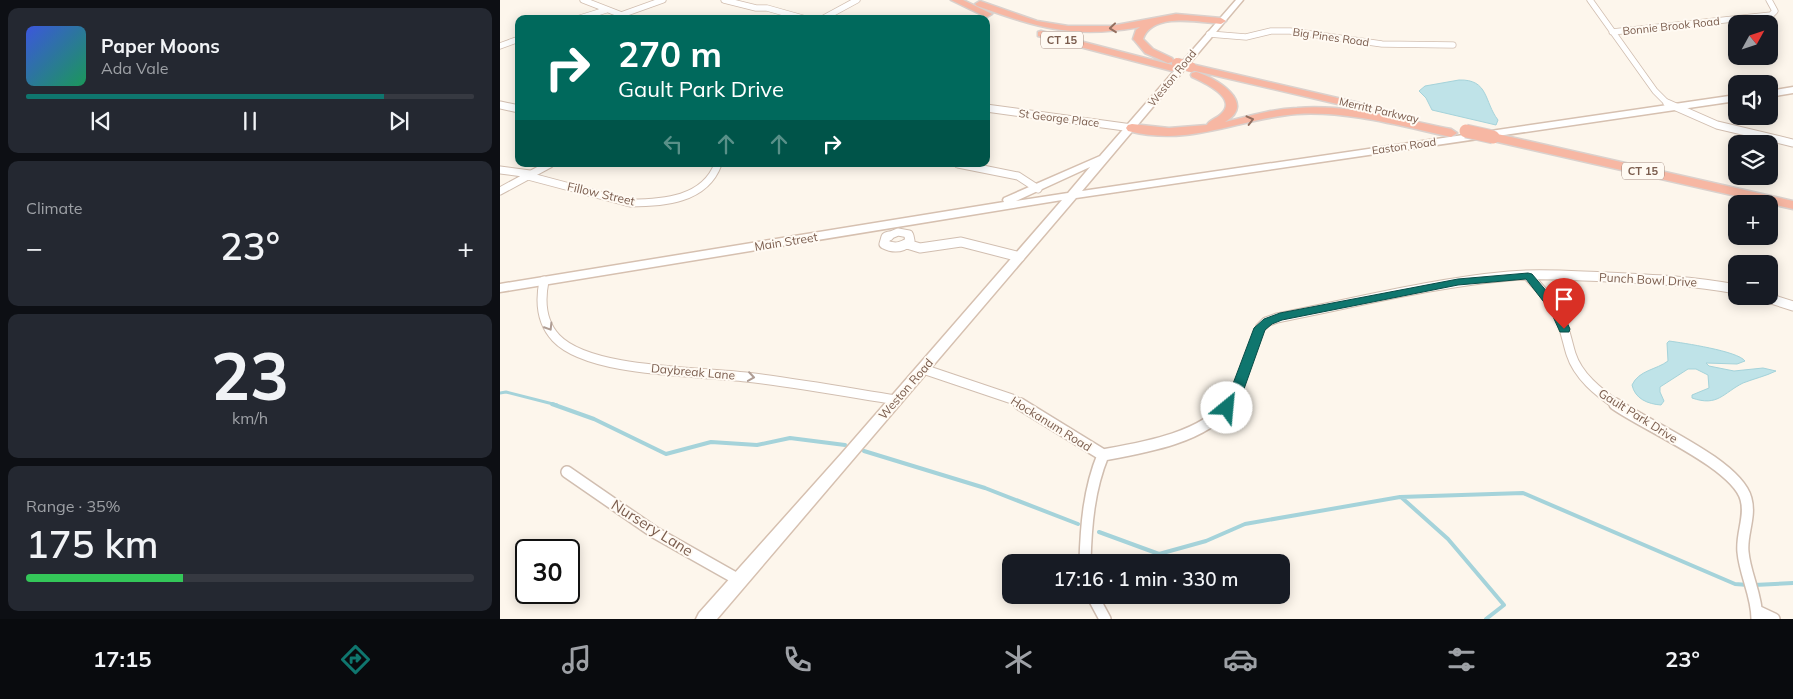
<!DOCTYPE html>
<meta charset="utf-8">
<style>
body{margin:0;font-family:Mulish,sans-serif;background:#242831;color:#f1f3f6;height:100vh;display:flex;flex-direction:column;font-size:19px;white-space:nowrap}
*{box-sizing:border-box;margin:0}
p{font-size:16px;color:#9ea1a6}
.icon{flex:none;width:28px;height:28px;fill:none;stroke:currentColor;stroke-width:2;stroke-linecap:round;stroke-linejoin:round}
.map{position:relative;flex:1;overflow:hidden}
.details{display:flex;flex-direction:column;gap:8px;padding:8px;background:#0d0f14;width:500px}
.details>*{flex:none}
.hud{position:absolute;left:15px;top:15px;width:475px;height:152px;border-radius:10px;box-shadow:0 2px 12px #0003;background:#00695c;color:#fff;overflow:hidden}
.needle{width:32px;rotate:50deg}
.controls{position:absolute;left:1228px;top:15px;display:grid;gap:10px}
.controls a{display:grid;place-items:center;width:50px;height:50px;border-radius:10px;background:#171b24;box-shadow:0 2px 12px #0003;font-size:25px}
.speed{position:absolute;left:15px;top:539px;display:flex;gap:10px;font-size:25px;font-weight:700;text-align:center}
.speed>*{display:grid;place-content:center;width:65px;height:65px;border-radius:50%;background:#171b24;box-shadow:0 2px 12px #0003;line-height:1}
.speed .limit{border:2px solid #111;border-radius:8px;background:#fff;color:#111}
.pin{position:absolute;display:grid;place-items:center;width:42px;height:42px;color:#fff;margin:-51px -21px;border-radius:50% 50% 50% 0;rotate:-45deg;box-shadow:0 0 5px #0007}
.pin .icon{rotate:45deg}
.me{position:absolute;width:55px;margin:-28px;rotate:28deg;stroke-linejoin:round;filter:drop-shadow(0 0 4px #0008)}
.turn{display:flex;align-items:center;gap:18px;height:105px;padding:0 20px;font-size:22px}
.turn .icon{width:65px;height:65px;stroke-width:2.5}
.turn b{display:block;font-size:35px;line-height:42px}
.lanes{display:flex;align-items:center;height:48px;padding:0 20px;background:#0003;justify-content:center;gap:25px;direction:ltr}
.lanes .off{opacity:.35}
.big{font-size:38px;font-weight:600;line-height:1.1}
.details .card{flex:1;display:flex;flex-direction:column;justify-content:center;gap:8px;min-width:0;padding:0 18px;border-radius:10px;background:#242831}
.details .dial{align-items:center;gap:0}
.dial b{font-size:65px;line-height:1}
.song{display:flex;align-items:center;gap:15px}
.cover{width:60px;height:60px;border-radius:8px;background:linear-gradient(135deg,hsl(230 70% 55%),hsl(150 70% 35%))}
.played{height:5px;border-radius:2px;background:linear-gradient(90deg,#0f766e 80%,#363941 80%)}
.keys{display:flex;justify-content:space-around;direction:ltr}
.heat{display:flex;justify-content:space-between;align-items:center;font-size:28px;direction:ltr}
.charge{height:8px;border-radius:4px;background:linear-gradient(90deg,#34c759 35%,#363941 0)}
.trip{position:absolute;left:502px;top:554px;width:288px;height:50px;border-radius:10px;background:#171b24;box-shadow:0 2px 12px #0003;font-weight:600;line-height:50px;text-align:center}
.dock{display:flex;height:80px;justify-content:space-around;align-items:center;background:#090b0e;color:#9ea1a6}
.dock .icon{width:35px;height:35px}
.dock .current{color:#0f766e}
.dock b{font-size:22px;color:#f1f3f6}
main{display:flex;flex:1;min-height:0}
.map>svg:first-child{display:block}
.water{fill:#bfe3e8;stroke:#a5d3da}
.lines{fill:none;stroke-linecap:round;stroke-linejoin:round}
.stream-far1{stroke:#a5d3da;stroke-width:3}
.stream{stroke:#a5d3da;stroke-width:4}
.street-far3-casing{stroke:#d1beb0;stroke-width:7}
.street-far2-casing{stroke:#d1beb0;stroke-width:9}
.street-far1-casing{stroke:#d1beb0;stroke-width:11}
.street-casing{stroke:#d1beb0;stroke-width:14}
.secondary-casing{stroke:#d6c0b0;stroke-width:3}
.highway-casing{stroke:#dad1cd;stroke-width:3}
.street-far3{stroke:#fff;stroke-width:5.5}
.street-far2{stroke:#fff;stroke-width:7}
.street-far1{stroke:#fff;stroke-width:9}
.street{stroke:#fff;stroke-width:11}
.secondary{fill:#fff;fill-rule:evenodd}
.highway{fill:#f7b7a3;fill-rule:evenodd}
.highway-bridge-far1-casing{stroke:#dad1cd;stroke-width:11;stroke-linecap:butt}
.highway-bridge-casing{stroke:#dad1cd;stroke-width:15;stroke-linecap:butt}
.highway-bridge-far1{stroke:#f7b7a3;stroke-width:10}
.highway-bridge{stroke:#f7b7a3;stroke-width:13}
.oneway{stroke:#936e5e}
.oneway2{stroke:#af9d94}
.route{fill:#0f766e;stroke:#0a4d48}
.labels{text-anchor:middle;stroke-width:4;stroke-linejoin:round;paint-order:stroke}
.far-street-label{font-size:11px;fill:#7a5c4d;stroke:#fffaf3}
.shield{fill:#fffaf3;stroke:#a28b7f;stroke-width:1}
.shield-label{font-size:11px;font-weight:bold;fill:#7a5c4d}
.street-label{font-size:12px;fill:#7a5c4d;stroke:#fffaf3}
.near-street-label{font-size:15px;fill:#7a5c4d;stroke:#fffaf3}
</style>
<main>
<section class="details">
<div class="card">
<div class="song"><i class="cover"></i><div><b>Paper Moons</b><p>Ada Vale</p></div></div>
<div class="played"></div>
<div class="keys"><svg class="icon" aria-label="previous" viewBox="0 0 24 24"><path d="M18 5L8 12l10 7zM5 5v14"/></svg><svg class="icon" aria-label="pause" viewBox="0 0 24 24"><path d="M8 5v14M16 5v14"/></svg><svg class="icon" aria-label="next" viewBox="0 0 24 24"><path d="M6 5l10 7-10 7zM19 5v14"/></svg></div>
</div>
<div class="card"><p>Climate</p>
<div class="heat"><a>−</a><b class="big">23°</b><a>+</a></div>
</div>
<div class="card dial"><b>23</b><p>km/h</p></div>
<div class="card"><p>Range · 35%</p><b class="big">175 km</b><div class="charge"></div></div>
</section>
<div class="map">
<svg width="1293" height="619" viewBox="0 0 1293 619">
<rect width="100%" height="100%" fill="#fdf6ec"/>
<path class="water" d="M959 80C989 79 984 102 998 120L996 125 932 110 926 98 919 91 925 86Z
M1169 341C1183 343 1238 351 1245 361L1237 364 1206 363 1209 366 1234 371 1263 368 1276 371C1266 376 1253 379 1243 383 1223 393 1218 407 1192 398V395L1209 388 1208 375 1196 369H1188L1160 387V392L1164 401 1161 405C1148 404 1135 399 1132 385 1139 370 1156 370 1168 361L1167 343Z"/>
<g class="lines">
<path class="stream-far1" d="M0 393 6 392 57 405"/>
<path class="stream" d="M52 404 94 419 166 454 211 442 257 445 290 438 345 445
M364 451 485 488 578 524
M901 497 948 539 1004 605 986 619
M599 532 659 554 706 541 745 524 900 497 1023 493 1235 584 1248 585
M1254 585 1293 583"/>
<g class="street-far3-casing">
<path id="street-far3" d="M83 0 132 19
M224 0 256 8H267L306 19
M1090 0 1155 91 1169 105
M121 15 163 0
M77 19 106 10
M322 19 357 0
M1112 32 1271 15 1275 11 1269 0
M709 34 746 37 771 31H790L882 44 953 45
M0 46 19 39"/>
</g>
<g class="street-far2-casing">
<path id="street-far2" d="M1167 103 1217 125 1293 143
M0 105 19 109
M486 108 632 128
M458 164 518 176 538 189
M0 170 30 174
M28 176 130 203C163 203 205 200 218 164
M0 191 50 164
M386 237 398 232 409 234V237"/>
</g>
<g class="street-far1-casing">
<path id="street-far1" d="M389 236 386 237 384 244C394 249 402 248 410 241L409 236
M407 244 420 248 461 242 520 257
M1028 276C1040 288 1052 301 1059 316 1065 328 1067 341 1071 354 1078 376 1098 392 1117 405
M44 281C40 301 41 322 56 338 89 373 198 371 246 377 296 383 346 392 396 400
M1262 296 1293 306
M423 369 512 399 522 405
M728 405 738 389 760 328 766 322 777 318C854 303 931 283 1009 276 1041 273 1075 276 1107 277 1151 279 1193 281 1236 289"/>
</g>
<g class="street-casing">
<path id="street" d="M520 404 603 455C589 489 586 525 585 562
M1115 404C1146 426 1237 464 1246 499 1251 517 1241 534 1243 552 1245 575 1257 595 1257 619
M603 455C642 448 704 438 729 404
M67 472 154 532 239 580
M592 595 605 619
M1257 611 1274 619"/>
</g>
<g class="secondary-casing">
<path id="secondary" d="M736 0H743L582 191 1236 95V101L576 198 217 619H196L199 613 342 453 562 200 0 292V284L504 202 503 200 504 198 600 156ZM590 167 568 193 516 201Z
M1293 87V93L1269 97V91Z"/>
</g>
<g class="highway-casing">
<path id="highway" d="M451 0H463L492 14 487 17 484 16Z
M480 1 537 21 568 26H611L676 14 721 18 726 21 721 24C699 22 652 12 643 39L653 49 672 58 673 60 672 62 668 63 645 53 635 41 633 39 636 30 640 27C573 39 539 28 477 6L475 4Z
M541 31 676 66 677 68 672 71 538 36V32Z
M691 64 859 103 865 106 859 109 687 69 686 67 687 65Z
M696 72C715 77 758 103 725 122 749 116 772 109 797 108 849 104 900 119 951 129L957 133 951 137C900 126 849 111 797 114 736 119 692 147 628 131L626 128 628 125 632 124 669 128 707 125C709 120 716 119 721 114 739 98 703 82 692 77L691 75 692 73Z
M993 133 1293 201V209L989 140 987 137Z"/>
</g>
<use href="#street-far3" class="street-far3"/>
<use href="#street-far2" class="street-far2"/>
<use href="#street-far1" class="street-far1"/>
<use href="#street" class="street"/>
<use href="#secondary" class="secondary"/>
<use href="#highway" class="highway"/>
<g class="highway-bridge-far1-casing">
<path id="highway-bridge-far1" d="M677 63 691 67"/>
</g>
<g class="highway-bridge-casing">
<path id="highway-bridge" d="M966 131 993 137"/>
</g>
<use href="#highway-bridge-far1" class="highway-bridge-far1"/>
<use href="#highway-bridge" class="highway-bridge"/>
</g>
<defs><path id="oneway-chevron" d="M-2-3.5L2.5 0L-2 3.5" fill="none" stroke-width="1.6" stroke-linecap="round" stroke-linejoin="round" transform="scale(1.25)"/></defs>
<g class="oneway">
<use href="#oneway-chevron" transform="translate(613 28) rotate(174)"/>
<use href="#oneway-chevron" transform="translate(750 120) rotate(-14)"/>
</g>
<g class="oneway2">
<use href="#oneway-chevron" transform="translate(49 327) rotate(58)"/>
<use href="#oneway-chevron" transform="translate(251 377) rotate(8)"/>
</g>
<path class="route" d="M1028 273 1032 274 1060 307 1070 329 1069 332H1060L1050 310 1026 279 958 285 782 320 772 324 765 330 744 389 732 411H723L721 408 731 389 754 328 764 319 780 313 958 279Z"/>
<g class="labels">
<g class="far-street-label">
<text transform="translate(1171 26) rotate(-6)" y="4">Bonnie Brook Road</text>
<text transform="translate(831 37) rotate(8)" y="4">Big Pines Road</text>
<text transform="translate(672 78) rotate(-51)" y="4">Weston Road</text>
<text transform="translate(879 110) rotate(13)" y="4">Merritt Parkway</text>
<text transform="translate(559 118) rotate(7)" y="4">St George Place</text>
<text transform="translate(904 146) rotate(-8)" y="4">Easton Road</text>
</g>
<g class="shield">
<rect x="541" y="31.5" width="42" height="17" rx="4"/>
<rect x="1122" y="162.5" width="42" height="17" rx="4"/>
</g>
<g class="shield-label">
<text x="562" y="44">CT 15</text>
<text x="1143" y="175">CT 15</text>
</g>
<g class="street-label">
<text transform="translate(101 194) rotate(13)" y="4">Fillow Street</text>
<text transform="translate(286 242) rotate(-9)" y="4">Main Street</text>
<text transform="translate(1148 280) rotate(3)" y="4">Punch Bowl Drive</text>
<text transform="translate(193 372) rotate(5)" y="4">Daybreak Lane</text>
<text transform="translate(406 389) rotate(-49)" y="4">Weston Road</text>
<text transform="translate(1138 416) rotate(32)" y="4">Gault Park Drive</text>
<text transform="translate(551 424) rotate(32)" y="4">Hockanum Road</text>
</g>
<g class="near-street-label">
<text transform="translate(152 528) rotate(32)" y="5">Nursery Lane</text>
</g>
</g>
</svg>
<div class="controls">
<a><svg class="needle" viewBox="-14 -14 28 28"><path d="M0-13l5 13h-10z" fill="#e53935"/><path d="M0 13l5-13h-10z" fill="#9ea1a6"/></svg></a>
<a><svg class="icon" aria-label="sound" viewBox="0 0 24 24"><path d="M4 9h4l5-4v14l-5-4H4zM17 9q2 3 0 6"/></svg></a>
<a><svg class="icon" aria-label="layers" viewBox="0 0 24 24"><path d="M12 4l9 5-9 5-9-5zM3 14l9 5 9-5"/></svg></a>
<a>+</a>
<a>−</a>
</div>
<div class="speed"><div class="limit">30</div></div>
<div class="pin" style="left:1064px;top:329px;background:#d93025"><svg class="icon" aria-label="arrive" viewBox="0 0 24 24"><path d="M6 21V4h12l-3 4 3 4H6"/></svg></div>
<svg class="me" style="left:727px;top:408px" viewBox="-20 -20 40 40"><circle r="19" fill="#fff"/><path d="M0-13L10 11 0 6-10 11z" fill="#0f766e"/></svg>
<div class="trip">17:16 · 1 min · 330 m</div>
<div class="hud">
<div class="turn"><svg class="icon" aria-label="right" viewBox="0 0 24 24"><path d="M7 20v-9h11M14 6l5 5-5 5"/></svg><div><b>270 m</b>Gault Park Drive</div></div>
<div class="lanes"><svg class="icon off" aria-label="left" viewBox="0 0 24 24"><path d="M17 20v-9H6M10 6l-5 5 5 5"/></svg><svg class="icon off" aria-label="ahead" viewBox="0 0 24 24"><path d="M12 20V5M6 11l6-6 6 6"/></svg><svg class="icon off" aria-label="ahead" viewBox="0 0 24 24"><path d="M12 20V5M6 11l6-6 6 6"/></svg><svg class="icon" aria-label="right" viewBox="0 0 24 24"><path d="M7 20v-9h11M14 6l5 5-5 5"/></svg></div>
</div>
</div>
</main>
<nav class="dock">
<b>17:15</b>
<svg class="icon current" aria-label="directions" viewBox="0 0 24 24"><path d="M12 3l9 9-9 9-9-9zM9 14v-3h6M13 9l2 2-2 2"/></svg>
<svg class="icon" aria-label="music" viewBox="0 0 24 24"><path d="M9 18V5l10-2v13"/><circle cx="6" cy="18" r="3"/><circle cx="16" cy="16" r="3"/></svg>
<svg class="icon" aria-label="phone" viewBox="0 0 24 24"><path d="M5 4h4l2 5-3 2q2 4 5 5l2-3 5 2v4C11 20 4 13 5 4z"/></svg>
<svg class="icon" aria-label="climate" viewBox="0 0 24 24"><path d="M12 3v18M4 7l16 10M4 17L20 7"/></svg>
<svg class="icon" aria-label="car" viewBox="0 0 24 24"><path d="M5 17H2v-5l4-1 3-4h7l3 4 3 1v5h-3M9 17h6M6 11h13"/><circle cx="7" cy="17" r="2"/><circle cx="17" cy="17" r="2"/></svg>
<svg class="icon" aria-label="filters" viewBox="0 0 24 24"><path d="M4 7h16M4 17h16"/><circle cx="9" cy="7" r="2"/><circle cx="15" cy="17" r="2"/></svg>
<b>23°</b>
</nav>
